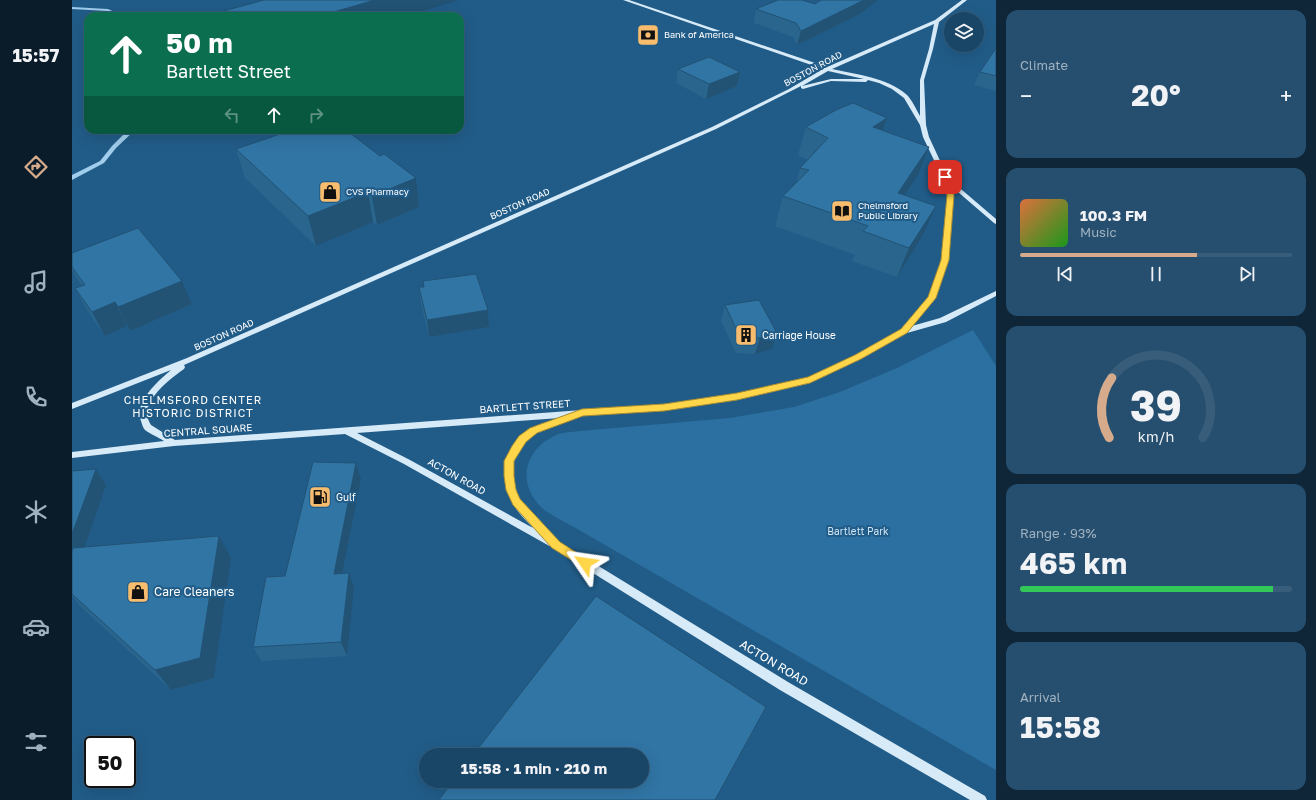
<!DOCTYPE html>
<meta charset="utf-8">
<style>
body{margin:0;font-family:"Golos Text",sans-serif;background:#264f6f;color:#f1f3f6;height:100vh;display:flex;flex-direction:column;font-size:15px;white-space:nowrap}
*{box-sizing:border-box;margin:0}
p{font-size:13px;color:#9fb1bf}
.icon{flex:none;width:22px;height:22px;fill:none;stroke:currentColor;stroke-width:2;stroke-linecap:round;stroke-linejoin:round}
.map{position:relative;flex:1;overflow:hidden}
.drawer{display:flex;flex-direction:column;gap:10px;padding:10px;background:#0e2638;width:320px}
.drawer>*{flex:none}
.top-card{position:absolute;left:12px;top:12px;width:380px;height:122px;border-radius:12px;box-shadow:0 4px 16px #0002,0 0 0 1px #375d7a;background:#0b6e4f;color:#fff;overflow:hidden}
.controls{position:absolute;left:872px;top:12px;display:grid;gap:8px}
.controls a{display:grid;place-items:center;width:40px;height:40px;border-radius:50%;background:#194566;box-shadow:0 4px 16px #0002,0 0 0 1px #375d7a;font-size:20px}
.speed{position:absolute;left:12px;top:736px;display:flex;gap:8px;font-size:20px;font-weight:700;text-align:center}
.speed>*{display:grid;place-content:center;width:52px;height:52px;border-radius:50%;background:#194566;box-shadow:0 4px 16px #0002,0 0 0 1px #375d7a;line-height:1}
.speed .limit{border:2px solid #111;border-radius:6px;background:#fff;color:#111}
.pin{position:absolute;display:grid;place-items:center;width:34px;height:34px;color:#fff;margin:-17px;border-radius:8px;box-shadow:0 2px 6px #0006}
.me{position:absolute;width:44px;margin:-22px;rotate:302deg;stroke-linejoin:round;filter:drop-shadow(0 0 3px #0008)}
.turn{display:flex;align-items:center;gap:14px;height:84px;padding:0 16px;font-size:18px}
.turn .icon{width:52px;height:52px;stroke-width:2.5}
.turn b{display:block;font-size:28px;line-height:34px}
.lanes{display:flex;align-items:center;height:38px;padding:0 16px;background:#0003;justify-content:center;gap:20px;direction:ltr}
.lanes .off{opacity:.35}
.big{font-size:30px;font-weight:700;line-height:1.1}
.drawer .widget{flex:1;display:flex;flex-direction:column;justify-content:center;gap:6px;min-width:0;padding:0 14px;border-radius:12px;background:#264f6f}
.drawer .dial{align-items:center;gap:0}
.dial svg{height:104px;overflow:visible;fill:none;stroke:#375d7a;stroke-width:7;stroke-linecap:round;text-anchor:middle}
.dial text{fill:#f1f3f6;stroke:none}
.song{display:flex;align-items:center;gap:12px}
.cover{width:48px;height:48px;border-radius:6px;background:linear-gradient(135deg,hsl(20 70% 55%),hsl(120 70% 35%))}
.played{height:4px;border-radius:2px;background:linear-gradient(90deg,#d6ab8b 65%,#375d7a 65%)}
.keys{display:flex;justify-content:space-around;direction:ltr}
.heat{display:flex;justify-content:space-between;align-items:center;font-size:22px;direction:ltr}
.charge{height:6px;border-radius:3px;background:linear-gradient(90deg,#34c759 93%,#375d7a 0)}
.trip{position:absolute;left:347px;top:748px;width:230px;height:40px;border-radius:20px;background:#194566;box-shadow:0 4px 16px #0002,0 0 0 1px #375d7a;font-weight:700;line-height:40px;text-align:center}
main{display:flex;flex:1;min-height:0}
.tabs{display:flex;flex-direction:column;width:72px;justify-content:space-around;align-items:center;background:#0a1c29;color:#9fb1bf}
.tabs .icon{width:28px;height:28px}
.tabs .active{color:#d6ab8b}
.tabs b{font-size:18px;color:#f1f3f6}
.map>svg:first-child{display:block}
.green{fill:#2b70a0}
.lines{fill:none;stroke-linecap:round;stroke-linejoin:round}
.stream{fill:#9fcdeb;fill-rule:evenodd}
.secondary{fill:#d7eaf8;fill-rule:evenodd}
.wall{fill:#2a658e}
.shaded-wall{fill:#225274}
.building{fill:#3175a5;stroke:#225274}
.route{fill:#ffd54a;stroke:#a68a30}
.labels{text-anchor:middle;stroke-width:4;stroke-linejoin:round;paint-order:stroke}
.far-poi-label{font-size:9px;fill:#fff;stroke:#215c88;text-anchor:start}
.far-street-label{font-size:9px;fill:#fff;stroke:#215c88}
.poi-label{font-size:10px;fill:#fff;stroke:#215c88;text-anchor:start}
.street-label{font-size:10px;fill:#fff;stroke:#215c88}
.park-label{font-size:10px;fill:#d0e7f7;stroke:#215c88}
.neighbourhood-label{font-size:11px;letter-spacing:1px;fill:#fff;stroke:#215c88}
.near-poi-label{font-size:12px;fill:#fff;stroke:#215c88;text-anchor:start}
.near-street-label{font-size:12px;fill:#fff;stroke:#215c88}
</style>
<main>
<nav class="tabs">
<b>15:57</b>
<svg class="icon active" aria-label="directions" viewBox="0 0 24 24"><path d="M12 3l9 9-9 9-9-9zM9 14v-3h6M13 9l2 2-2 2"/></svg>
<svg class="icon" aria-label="music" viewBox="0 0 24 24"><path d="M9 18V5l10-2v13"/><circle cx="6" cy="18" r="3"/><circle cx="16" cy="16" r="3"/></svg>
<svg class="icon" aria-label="phone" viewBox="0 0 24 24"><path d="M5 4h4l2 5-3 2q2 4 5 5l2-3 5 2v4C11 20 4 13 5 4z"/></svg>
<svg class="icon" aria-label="climate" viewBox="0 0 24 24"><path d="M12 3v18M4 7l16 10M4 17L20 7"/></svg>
<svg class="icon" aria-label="car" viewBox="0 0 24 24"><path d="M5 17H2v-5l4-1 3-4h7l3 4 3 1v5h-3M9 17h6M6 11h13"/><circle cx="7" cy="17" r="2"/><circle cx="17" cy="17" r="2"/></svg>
<svg class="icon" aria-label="filters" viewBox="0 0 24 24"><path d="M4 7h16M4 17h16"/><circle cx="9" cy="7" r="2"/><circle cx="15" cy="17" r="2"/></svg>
</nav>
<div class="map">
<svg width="924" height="800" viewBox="0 0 924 800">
<rect width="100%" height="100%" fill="#215c88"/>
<path class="green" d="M901 330 924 366V770L514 534C503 527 477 515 469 507 444 482 453 449 484 435 491 432 501 432 508 431L658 418 722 407 768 392 825 368Z"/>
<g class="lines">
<path class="stream" d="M0 7 36 9 51 16H45L35 11 0 9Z
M56 130H63L44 148 32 163 0 180V175L28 161 40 146Z"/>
<path class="secondary" d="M551 0H557L755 67 863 20 890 0H895L867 22 861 49 852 80 854 125 857 137 876 178 924 219V224L922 223 879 186 882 195 876 260 864 297 840 326 868 318 924 291V296L874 322 835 333 789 359 738 383 665 400 592 410 506 416 505 418 479 427 464 433 455 439 449 447 442 462V482L447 499 484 540 716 682 913 796 915 800H898L708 690 481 548 332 464 273 434 102 446 0 458V452L92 441C86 437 78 434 73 430 71 428 70 424 69 421 61 403 86 381 99 370L0 409V403L115 358 640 127 717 89 751 69ZM862 24 857 49 848 80V116C844 109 840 100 835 95 815 77 785 75 760 69ZM756 71 792 79H759L730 86ZM796 80 807 83 820 89 832 98 848 125 851 137 870 177 876 195 870 260 857 296 829 329 783 355 736 378 665 394 592 404 103 440 79 425C77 422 76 419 75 416 73 398 99 378 112 369L113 367 112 365 644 129 729 86V88L731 89 759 81 794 82ZM488 418C478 421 467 423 459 429 432 444 425 478 441 504 446 513 454 520 461 528L338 460 285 433Z"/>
</g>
<path class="wall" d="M743 4 786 15 725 45 721 37 682 23 684 9Z
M924 48V91L902 85 908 72Z
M606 69 668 72 665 86 634 99 604 83Z
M815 118 811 130 846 175 833 195 864 206 851 235 825 277 780 261 783 255 703 226 711 196 724 183 728 168 736 160 726 155 734 127Z
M164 149 308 156 344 178 347 207 305 225 301 222 244 246 173 178Z
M0 253 110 281 120 304 58 331 55 326 33 336 16 312 3 288 10 286 5 279 0 270Z
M351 281 416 310 417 327 357 337 349 304 347 287H352Z
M653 305 705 333 700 349 683 354 664 353 649 321Z
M284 463 289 479 270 574 282 588 275 656 189 661 181 647 213 576Z
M24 469 34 485 13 547 147 536 159 558 142 678 99 690 9 607 0 596V471Z"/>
<path class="shaded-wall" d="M303 0H387L335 16H248Z
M792 0H806L786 15 725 45 729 31Z
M668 72 665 86 634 99 637 84Z
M815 118 806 146 801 127Z
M857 147 846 175 815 222 826 193Z
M344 178 347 207 305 225 300 196Z
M296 192 301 222 244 246 236 216Z
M864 206 851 235 825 277 837 248Z
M110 281 120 304 58 331 46 307Z
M43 302 55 326 33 336 20 312Z
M416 310 417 327 357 337 355 320Z
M705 333 700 349 683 354 688 338Z
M284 463 289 479 267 589 262 574Z
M24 469 34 485 4 573 0 568V534Z
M147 536 159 558 142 678 99 690 83 670Z
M277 573 282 588 275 656 269 642Z"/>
<path class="building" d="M192 0H303L248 16H149L144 13Z
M706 0H730L743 4 749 0H792L729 31 724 23 684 9Z
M924 48V76L908 72Z
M637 57 668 72 637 84 606 69Z
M781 103 815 118 801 127 857 147 826 193 864 206 837 248 791 231 796 226 711 196 737 170 728 168 756 138 734 127 764 110Z
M220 130H274L308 156 312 154 344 178 300 196 296 192 236 216 164 149Z
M66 228 110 281 46 307 43 302 20 312 3 288 13 285 0 267V253Z
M404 274 416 310 355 320 347 287H352L351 281Z
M687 300 705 333 688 338 668 337 653 305Z
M241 462 284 463 262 574 277 573 269 642 181 647 194 577 213 576Z
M24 469 0 534V471Z
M147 536 128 658 83 670 0 594V551L1 548Z
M524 596 694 707 643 800H367L381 781H570V755H401Z"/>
<path class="route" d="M873 175 876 177 882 195 877 260 864 298 835 333 789 359 738 383 665 400 592 411 511 416 465 433 454 442 442 461V476L444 490 448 499 488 542 516 560 518 563 516 566 513 568 509 566 480 548 441 505 434 490 432 476V461L440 446 447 436 458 428 510 409 592 404 665 393 736 377 783 355 829 329 856 297 869 260 875 195 870 177Z"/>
<defs>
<g id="bank-square" transform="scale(1.15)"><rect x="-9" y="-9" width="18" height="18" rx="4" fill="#f7bc6d" stroke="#215c88"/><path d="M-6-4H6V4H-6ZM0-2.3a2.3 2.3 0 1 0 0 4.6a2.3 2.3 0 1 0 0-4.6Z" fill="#111"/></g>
<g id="shop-square" transform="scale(1.15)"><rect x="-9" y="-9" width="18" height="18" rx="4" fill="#f7bc6d" stroke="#215c88"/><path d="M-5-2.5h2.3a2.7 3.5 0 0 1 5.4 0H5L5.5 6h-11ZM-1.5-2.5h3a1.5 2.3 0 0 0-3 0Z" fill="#111"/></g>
<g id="library-square" transform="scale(1.15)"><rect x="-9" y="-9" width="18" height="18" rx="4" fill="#f7bc6d" stroke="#215c88"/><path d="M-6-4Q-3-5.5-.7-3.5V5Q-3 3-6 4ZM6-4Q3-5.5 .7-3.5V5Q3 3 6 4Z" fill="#111"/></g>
<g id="building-square" transform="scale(1.15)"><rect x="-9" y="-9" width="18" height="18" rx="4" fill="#f7bc6d" stroke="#215c88"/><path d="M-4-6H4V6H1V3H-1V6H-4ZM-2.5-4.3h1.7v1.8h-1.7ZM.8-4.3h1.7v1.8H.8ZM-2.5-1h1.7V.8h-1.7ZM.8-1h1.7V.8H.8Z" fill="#111"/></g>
<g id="fuel-square" transform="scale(1.15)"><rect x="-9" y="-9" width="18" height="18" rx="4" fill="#f7bc6d" stroke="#215c88"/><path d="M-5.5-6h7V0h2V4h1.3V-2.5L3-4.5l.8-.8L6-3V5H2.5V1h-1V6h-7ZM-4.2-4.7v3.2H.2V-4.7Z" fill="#111"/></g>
</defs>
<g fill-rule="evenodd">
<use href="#bank-square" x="576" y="35"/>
<use href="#shop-square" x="258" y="192"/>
<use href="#library-square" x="770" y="211"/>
<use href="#building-square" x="674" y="335"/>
<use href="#fuel-square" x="248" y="497"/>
<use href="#shop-square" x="66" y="592"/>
</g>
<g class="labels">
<g class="far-poi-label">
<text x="592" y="38">Bank of America</text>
<text x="274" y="195">CVS Pharmacy</text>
<text x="786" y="209">Chelmsford<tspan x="786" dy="10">Public Library</tspan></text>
</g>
<g class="far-street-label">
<text transform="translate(741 69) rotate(-28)" y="3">BOSTON ROAD</text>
<text transform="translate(448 204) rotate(-24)" y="3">BOSTON ROAD</text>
<text transform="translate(152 335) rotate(-24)" y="3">BOSTON ROAD</text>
</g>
<g class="poi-label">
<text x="690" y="339">Carriage House</text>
<text x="264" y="501">Gulf</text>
</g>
<g class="street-label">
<text transform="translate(453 406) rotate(-4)" y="4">BARTLETT STREET</text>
<text transform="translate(136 430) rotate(-4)" y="4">CENTRAL SQUARE</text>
<text transform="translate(385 476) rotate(29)" y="4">ACTON ROAD</text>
</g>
<g class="park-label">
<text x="786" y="535">Bartlett Park</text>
</g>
<g class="neighbourhood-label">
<text x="121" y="404">CHELMSFORD CENTER<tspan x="121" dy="13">HISTORIC DISTRICT</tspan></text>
</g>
<g class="near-poi-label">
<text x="82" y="596">Care Cleaners</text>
</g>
<g class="near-street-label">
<text transform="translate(702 663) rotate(31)" y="4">ACTON ROAD</text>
</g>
</g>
</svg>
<div class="controls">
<a><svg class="icon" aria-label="layers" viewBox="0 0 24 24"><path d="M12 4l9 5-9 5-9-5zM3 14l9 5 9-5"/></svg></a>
</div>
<div class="speed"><div class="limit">50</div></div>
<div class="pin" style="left:873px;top:177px;background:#d93025"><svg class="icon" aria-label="arrive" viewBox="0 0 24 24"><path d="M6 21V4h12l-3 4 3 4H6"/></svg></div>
<svg class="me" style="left:513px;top:563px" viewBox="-20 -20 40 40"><path d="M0-17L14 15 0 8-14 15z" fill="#ffd54a" stroke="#fff" stroke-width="4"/></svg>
<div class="trip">15:58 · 1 min · 210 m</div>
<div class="top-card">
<div class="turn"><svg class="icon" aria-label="ahead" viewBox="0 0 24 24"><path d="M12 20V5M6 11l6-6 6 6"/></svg><div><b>50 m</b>Bartlett Street</div></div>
<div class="lanes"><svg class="icon off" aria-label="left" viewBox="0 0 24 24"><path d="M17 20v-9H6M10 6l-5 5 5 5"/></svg><svg class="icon" aria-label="ahead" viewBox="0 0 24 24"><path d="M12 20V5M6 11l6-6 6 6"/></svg><svg class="icon off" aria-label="right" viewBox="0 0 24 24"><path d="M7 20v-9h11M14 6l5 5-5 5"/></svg></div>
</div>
</div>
<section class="drawer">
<div class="widget"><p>Climate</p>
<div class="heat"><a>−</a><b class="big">20°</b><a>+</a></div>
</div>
<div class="widget">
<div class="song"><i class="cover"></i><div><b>100.3 FM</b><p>Music</p></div></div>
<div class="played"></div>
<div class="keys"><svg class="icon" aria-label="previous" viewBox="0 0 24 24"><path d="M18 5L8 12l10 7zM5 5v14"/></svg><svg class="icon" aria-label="pause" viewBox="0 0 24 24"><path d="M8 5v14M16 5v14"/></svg><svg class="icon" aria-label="next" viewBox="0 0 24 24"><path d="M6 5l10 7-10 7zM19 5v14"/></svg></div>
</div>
<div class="widget dial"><svg viewBox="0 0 100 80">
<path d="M14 69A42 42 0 1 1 86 69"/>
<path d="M14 69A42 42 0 0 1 16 23" stroke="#d6ab8b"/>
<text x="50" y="56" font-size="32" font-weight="700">39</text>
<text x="50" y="72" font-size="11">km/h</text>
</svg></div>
<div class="widget"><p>Range · 93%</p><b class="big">465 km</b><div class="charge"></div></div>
<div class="widget"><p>Arrival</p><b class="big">15:58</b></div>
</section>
</main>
